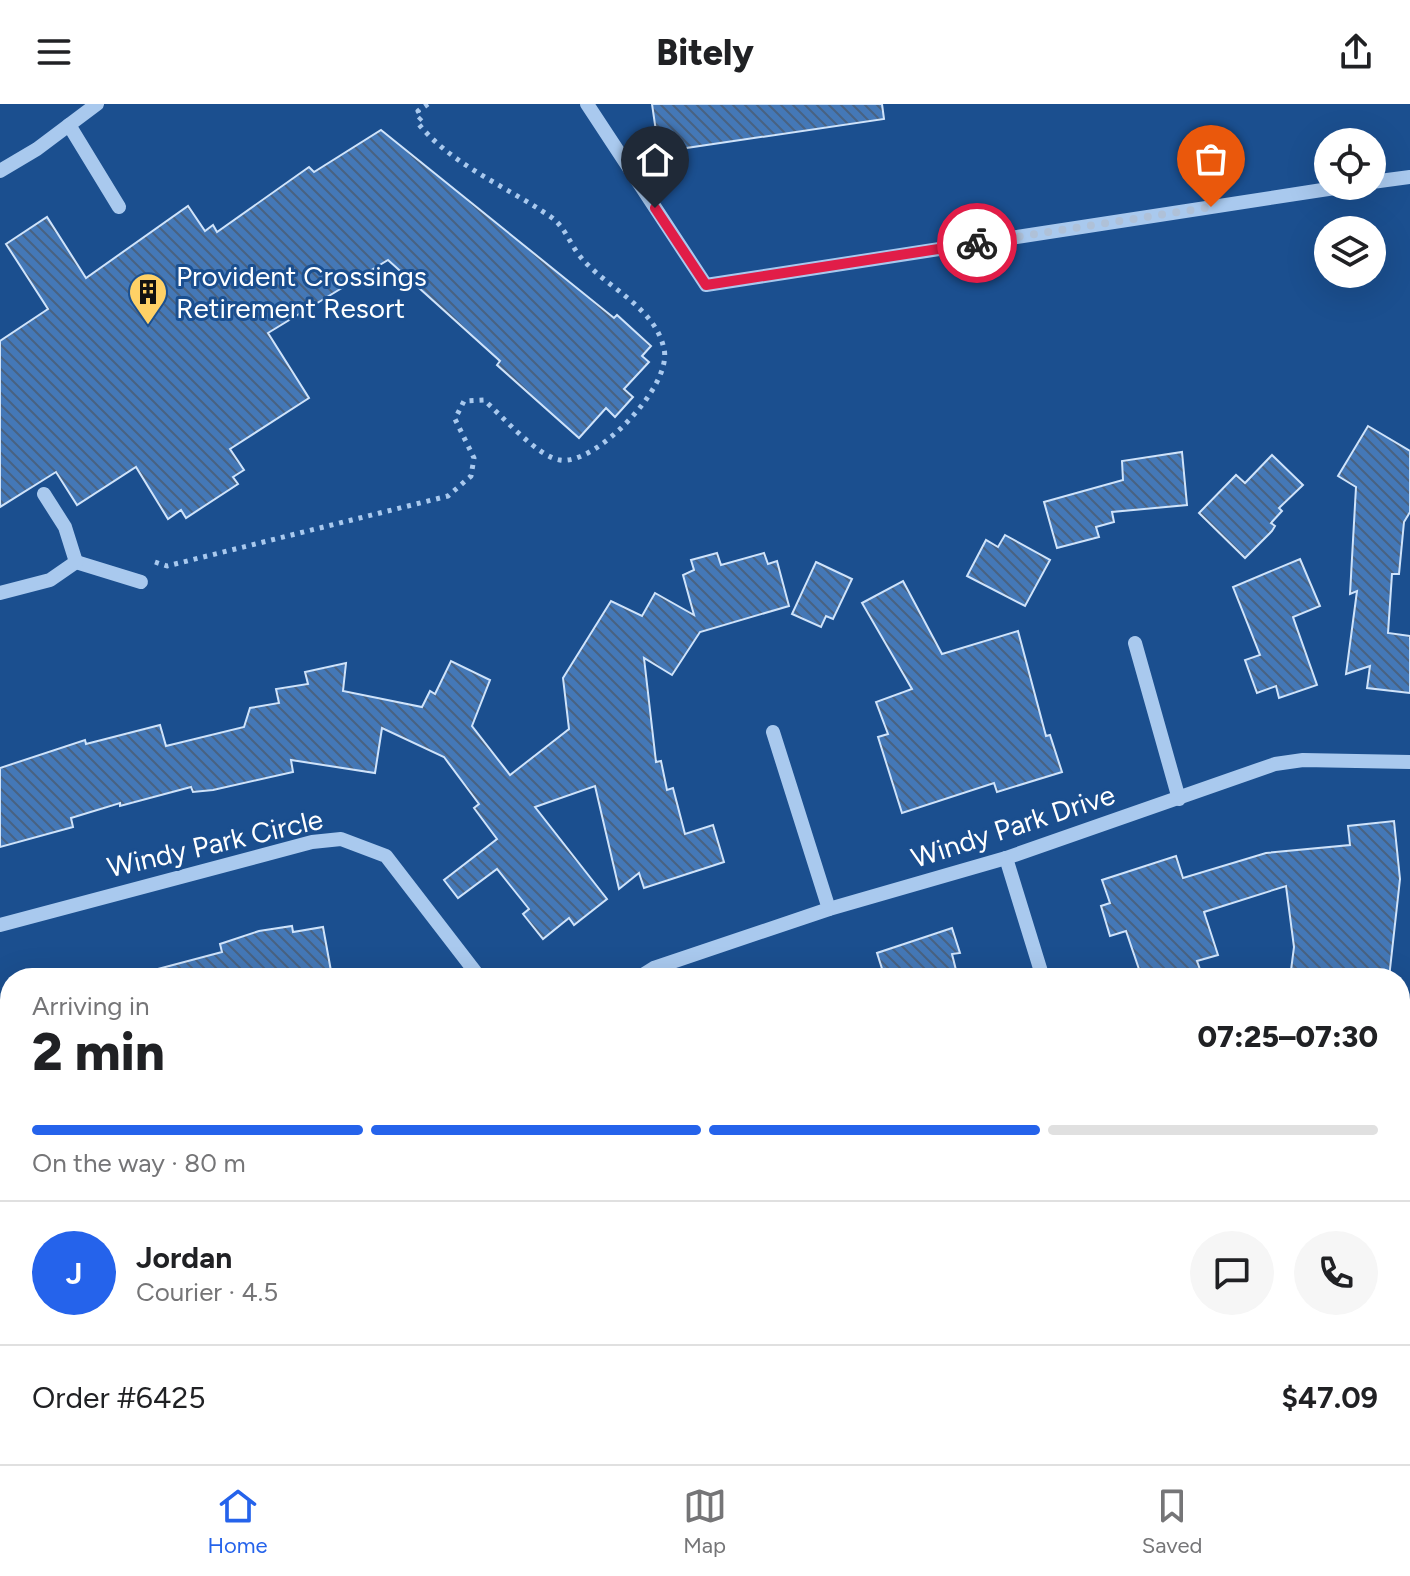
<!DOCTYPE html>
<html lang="en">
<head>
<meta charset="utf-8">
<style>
  :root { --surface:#fff; --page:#f6f6f6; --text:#202124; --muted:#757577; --line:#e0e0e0; --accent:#2563eb }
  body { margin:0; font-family:Figtree,sans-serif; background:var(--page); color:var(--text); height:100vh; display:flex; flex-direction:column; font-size:30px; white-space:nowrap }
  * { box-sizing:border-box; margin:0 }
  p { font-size:26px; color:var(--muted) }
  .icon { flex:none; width:44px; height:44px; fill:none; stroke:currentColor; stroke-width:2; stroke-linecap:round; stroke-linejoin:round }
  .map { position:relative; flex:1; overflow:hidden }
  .side { position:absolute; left:0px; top:864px; width:1410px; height:496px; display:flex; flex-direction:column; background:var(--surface); border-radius:32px 32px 0 0; box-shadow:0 8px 32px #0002 }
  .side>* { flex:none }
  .tools { position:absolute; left:1314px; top:24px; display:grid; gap:16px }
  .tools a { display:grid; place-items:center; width:72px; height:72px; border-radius:50%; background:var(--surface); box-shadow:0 8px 32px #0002; font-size:40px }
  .pin { position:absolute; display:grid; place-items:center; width:68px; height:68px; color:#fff; margin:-82px -34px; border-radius:50% 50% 50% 0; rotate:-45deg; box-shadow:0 0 8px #0007 }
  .pin .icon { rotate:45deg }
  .courier { position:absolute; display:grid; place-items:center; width:80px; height:80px; margin:-40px; border:6px solid #e11d48; border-radius:50%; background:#fff; color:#222; box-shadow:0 2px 10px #0007 }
  .summary em { font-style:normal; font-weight:800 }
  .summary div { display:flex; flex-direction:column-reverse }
  .summary { display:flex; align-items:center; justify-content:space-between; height:136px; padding:0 32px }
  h1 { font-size:52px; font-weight:800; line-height:60px }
  .bar { display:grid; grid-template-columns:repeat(4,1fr); gap:12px 8px; align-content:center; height:96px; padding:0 32px }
  .bar i { height:10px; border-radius:6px; background:var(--line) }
  .bar .on { background:var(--accent) }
  .bar p { grid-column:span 4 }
  .line { display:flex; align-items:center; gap:20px; padding:0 32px; border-top:2px solid var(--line) }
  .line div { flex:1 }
  .round { display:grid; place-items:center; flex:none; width:84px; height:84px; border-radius:42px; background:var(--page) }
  header { display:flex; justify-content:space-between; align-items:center; height:104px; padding:0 32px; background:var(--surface); font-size:36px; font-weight:800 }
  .tabs { display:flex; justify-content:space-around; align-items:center; height:112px; border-top:2px solid var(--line); background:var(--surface); font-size:22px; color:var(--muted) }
  .tabs a { display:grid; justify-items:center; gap:4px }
  .tabs .on { color:var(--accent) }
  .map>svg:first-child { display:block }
</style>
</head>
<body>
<header><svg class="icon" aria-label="menu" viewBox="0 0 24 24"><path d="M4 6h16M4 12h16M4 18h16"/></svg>Bitely<svg class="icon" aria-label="share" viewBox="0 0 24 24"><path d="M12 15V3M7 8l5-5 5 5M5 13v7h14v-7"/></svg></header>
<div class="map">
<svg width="1410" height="1360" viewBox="0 0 1410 1360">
  <defs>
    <pattern id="building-back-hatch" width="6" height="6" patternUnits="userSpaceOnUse" patternTransform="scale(2)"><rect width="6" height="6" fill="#4478b7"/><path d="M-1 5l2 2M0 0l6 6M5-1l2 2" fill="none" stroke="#486282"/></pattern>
  </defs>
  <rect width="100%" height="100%" fill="#1b4f8f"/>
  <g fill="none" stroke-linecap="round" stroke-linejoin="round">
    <!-- stream -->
    <path stroke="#9cc4f0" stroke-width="10" d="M 643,1360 L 653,1350"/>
  </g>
  <!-- building -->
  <g fill="url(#building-back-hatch)" stroke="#cfe3fa" stroke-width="2">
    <path d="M 652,0 L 882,0 L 884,15 L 659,48 Z"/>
    <path d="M 381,26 L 614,214 L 617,211 L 651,242 L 642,252 L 649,258 L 624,285 L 633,293 L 615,313 L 606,304 L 579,334 L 497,261 L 500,257 L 388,156 L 268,229 L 309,294 L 230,345 L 244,366 L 233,373 L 238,380 L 186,414 L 181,406 L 168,415 L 136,363 L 77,401 L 56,368 L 0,403 L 0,237 L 48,205 L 6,140 L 47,113 L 86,174 L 188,102 L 205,127 L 213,121 L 217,128 L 309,63 L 314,68 Z"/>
    <path d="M 1368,322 L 1410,347 L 1410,408 L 1404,418 L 1399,470 L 1392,470 L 1388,529 L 1410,532 L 1410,589 L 1367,584 L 1370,562 L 1346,570 L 1357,487 L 1350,490 L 1356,383 L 1338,372 Z"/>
    <path d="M 1182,348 L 1187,401 L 1112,408 L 1114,418 L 1096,423 L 1099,433 L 1057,444 L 1044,398 L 1123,376 L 1122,357 Z"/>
    <path d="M 1272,351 L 1303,381 L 1279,404 L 1282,407 L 1271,419 L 1275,422 L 1272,427 L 1245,454 L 1199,409 L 1236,371 L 1245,379 Z"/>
    <path d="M 1005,431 L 1050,456 L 1025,502 L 967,472 L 986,436 L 998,443 Z"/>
    <path d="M 717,449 L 721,461 L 764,449 L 768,460 L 777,457 L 789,502 L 700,528 L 672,571 L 644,554 L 656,658 L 661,657 L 667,686 L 673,684 L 685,730 L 713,721 L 724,758 L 644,784 L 639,769 L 619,785 L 595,682 L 535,703 L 607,795 L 574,821 L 569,814 L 543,835 L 523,810 L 529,805 L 497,765 L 458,794 L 444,776 L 497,735 L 474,704 L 479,700 L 444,653 L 382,624 L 375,669 L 291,656 L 293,668 L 213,686 L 193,688 L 191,683 L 120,702 L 120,699 L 71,714 L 73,723 L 0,743 L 0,664 L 85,636 L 86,640 L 160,621 L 166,642 L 244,623 L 250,604 L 279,599 L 276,585 L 308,580 L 305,568 L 346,559 L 343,587 L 422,603 L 430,587 L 435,590 L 451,557 L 490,576 L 472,622 L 510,671 L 569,625 L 563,574 L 611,497 L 642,512 L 655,489 L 694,511 L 683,471 L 694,466 L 691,456 Z"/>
    <path d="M 1300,455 L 1320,502 L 1293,513 L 1317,581 L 1279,594 L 1276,582 L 1257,589 L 1245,556 L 1260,551 L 1233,483 Z"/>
    <path d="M 816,458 L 852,475 L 833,515 L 826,512 L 821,523 L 792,510 Z"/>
    <path d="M 903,477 L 942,550 L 1018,527 L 1046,632 L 1050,631 L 1062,668 L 997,688 L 994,679 L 902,709 L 878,633 L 888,630 L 876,598 L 912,585 L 862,499 Z"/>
    <path d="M 1394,717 L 1400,775 L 1389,874 L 1290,874 L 1294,843 L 1286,782 L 1204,808 L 1218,851 L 1197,857 L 1203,874 L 1142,874 L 1126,827 L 1110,832 L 1101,802 L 1110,799 L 1102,776 L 1176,752 L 1183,774 L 1266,749 L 1350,741 L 1348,722 Z"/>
    <path d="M 292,822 L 293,828 L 323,823 L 331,867 L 301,871 L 301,874 L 155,874 L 154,866 L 222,848 L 220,840 L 259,827 Z"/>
    <path d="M 952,824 L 960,849 L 952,850 L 958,874 L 885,874 L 877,849 Z"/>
  </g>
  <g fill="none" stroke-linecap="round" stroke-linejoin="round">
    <!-- path -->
    <path stroke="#a9c9ee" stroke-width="5" stroke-dasharray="4 6" stroke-linecap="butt" d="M 155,458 L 167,462 L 448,392 L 471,372 L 474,354 L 455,315 L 464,297 L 484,296 C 502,312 538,353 560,356 C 595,362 673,282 664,245 C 655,202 604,183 579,151 C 569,138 565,123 551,113 C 506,82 451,61 417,18 L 422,13 L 418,7 L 428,0"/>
    <!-- minor -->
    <g stroke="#a9c9ee" stroke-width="14">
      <path d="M 587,0 L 706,181 L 1348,82"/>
      <path d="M 69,21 L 119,103"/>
      <path d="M 0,67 L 37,45 L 97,0"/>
      <path d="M 1372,78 L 1410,73"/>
      <path d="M 76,458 L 141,478"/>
      <path d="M 0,489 L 50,476 L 76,458 L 65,423 L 44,390"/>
      <path d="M 1135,539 L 1179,695"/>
      <path d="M 773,628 L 829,805"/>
      <path d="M 1006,754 L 1043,874"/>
      <path d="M 0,821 L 312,738 L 341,735 L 386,752 L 480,874"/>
      <path d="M 638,874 L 654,864 L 829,805 L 1006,754 L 1275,660 L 1303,656 L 1410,658"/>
      <path d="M 0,1265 L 10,1275"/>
      <path d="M 1400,1329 L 1410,1256"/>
      <path d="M 89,1350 L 99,1360"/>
      <path d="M 135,1360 L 145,1350"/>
      <path d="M 1396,1360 L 1397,1350"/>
    </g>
  </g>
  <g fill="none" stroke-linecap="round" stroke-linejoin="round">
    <!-- done -->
    <path stroke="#afc1d8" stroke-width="8" stroke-dasharray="0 14.4" d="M 977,139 L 1211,103"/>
    <!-- route -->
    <path stroke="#e11d48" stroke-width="10" d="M 655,104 L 706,181 L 977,139"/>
  </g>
  <!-- icons -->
  <defs>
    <symbol id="building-pin" viewBox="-11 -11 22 30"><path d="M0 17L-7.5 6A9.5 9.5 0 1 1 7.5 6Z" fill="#ffd166" stroke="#1b4f8f"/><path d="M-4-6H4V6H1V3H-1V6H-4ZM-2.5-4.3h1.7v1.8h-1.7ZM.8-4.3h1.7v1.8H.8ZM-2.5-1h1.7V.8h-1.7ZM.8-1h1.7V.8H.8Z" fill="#111"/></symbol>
  </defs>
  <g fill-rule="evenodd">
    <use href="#building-pin" x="126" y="166" width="44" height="60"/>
  </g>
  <g text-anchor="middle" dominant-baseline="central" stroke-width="6" stroke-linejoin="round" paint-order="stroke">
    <!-- poi labels -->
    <g font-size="28" fill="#fff" stroke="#1b4f8f" text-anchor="start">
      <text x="176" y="172">Provident Crossings<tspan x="176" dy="32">Retirement Resort</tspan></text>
    </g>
    <!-- street labels -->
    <g font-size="28" fill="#fff" stroke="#1b4f8f">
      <text transform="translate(1013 722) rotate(-18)">Windy Park Drive</text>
      <text transform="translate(215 739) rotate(-13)">Windy Park Circle</text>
    </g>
  </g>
</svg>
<div class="tools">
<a><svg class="icon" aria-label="locate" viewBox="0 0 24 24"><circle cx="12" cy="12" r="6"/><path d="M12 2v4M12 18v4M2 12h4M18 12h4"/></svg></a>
<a><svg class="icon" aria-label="layers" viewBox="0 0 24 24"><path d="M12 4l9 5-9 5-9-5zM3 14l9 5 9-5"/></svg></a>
</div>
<div class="pin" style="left:1211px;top:103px;background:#ea580c"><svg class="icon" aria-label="bag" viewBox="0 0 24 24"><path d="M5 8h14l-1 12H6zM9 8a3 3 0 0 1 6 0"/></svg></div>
<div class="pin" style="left:655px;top:104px;background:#1f2937"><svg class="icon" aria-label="home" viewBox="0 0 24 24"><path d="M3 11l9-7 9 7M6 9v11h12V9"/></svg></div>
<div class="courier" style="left:977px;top:139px"><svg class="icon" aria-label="bike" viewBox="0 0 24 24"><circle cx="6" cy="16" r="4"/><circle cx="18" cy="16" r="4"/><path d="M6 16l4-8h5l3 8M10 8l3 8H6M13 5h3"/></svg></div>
<section class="side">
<div class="summary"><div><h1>2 min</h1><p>Arriving in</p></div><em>07:25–07:30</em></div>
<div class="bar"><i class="on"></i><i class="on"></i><i class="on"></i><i></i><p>On the way · 80 m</p></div>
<div class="line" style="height:144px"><b class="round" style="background:var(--accent);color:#fff">J</b><div><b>Jordan</b><p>Courier · 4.5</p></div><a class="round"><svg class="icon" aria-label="chat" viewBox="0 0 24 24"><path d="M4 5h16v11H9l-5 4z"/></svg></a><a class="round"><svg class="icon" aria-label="phone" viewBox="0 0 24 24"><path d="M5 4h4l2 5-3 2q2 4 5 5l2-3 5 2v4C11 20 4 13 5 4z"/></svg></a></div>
<div class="line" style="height:104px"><div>Order #6425</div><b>$47.09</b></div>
</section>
</div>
<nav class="tabs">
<a class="on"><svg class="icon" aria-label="home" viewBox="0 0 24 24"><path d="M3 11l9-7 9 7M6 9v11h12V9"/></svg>Home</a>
<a><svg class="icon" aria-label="map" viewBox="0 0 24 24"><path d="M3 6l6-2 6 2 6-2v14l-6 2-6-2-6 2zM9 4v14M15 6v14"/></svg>Map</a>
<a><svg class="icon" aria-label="saved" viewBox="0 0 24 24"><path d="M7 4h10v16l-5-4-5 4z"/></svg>Saved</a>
</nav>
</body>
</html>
